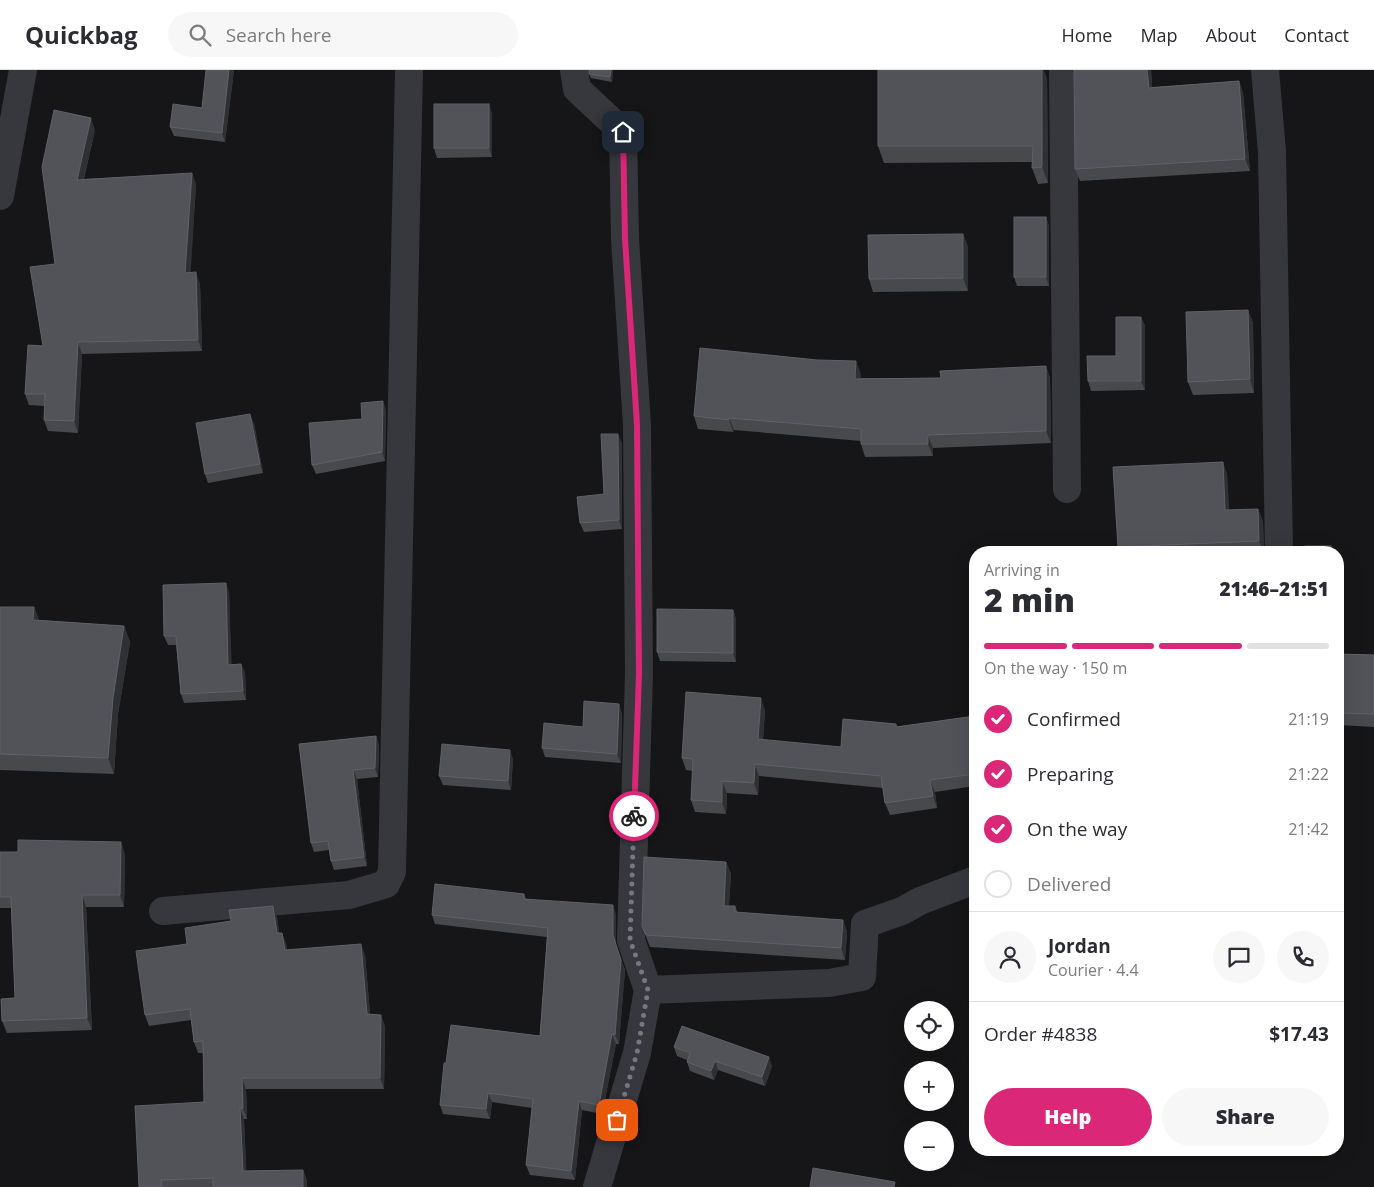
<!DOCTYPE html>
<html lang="en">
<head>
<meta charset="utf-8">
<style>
  :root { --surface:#fff; --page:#f7f7f7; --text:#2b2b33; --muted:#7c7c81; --line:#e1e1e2; --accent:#db2777 }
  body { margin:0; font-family:"Open Sans",sans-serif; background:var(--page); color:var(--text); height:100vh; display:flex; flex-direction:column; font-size:19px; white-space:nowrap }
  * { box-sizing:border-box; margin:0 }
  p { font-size:16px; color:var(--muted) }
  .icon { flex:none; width:28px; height:28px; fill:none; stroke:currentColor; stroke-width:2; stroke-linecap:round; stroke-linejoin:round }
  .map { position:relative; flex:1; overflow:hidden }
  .side { position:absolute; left:969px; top:476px; width:375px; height:610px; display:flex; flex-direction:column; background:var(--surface); border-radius:20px; box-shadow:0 5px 20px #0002 }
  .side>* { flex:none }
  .buttons { position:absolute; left:904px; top:931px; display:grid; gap:10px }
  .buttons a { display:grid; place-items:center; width:50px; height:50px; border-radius:50%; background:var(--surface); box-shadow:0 5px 20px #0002; font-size:25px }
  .pin { position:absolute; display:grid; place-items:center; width:42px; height:42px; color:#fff; margin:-21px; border-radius:10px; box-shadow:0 2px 8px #0006 }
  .courier { position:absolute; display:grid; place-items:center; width:50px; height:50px; margin:-25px; border:4px solid #db2777; border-radius:50%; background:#fff; color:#222; box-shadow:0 1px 6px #0007 }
  .summary em { font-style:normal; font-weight:800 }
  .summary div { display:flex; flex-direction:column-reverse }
  .summary { display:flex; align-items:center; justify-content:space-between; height:85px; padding:0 15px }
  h1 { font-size:32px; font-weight:800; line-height:38px }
  .bar { display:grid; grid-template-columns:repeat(4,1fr); gap:8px 5px; align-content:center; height:60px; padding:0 15px }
  .bar i { height:6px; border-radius:4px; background:var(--line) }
  .bar .active { background:var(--accent) }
  .bar p { grid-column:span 4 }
  .line { display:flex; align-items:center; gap:12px; padding:0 15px; border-top:1px solid var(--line) }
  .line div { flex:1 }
  .round { display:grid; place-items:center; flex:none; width:52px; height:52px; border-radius:26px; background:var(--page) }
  ol { padding:0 15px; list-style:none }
  li { display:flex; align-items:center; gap:15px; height:55px }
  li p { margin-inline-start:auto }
  li .icon { padding:5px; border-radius:50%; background:var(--accent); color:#fff; stroke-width:4 }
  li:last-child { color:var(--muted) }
  li i { width:28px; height:28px; border:2px solid var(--line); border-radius:50% }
  .cta { display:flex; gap:10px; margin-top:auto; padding:10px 15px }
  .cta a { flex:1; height:58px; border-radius:30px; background:var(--accent); color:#fff; font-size:20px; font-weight:800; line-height:58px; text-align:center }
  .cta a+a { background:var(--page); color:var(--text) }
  header { display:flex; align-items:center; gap:30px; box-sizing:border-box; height:70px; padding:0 25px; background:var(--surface); border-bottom:1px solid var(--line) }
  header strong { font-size:24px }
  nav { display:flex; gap:28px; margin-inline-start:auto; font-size:18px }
  .search { width:350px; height:45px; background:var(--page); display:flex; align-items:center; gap:12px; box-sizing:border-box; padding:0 18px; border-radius:28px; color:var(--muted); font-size:19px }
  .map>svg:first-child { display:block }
</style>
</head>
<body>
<header>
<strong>Quickbag</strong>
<div class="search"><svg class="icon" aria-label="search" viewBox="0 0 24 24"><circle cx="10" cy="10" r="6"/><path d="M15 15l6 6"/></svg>Search here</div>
<nav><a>Home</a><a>Map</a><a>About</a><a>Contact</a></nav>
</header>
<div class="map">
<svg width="1374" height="1117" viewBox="0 0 1374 1117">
  <rect width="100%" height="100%" fill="#161618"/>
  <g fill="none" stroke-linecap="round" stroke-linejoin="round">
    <!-- minor -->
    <g stroke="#37383d" stroke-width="28">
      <path d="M 574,0 L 577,19 L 623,62 L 625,169 L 637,355 L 639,604 L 631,870 L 648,920 L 637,983 L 597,1117"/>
      <path d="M 1063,0 L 1067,419"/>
      <path d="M 1265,0 L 1272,82 L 1279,482"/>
      <path d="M 0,126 L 23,0"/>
      <path d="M 163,841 L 349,825 L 386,814 L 392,802 L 409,0"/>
      <path d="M 648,920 L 829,913 L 862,907 L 865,854 L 902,841 L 920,831 L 975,810"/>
    </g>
  </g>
  <!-- wall -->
  <g fill="#47494d">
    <path d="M 206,0 L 234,0 L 225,72 L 174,66 L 170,57 L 202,38 Z"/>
    <path d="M 613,0 L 612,12 L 591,8 L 589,4 Z"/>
    <path d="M 1074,0 L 1151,0 L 1152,17 L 1239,11 L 1243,23 L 1250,101 L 1080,111 L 1075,99 Z"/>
    <path d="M 1047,9 L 1048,113 L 1038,114 L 1032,98 L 1033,92 L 884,93 L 878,76 Z"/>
    <path d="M 492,43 L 492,87 L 437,88 L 434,78 Z"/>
    <path d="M 95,60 L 84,109 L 192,103 L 196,115 L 190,203 L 200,214 L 202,281 L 82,284 L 78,363 L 48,361 L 44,350 L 44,336 L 29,335 L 25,324 L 43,276 L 55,194 Z"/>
    <path d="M 1046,147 L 1049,156 L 1049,216 L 1017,216 L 1014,207 Z"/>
    <path d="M 963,164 L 968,177 L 968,221 L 873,222 L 869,209 Z"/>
    <path d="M 1248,240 L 1253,253 L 1254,323 L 1193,325 L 1188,312 Z"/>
    <path d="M 1141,247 L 1145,256 L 1145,320 L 1091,321 L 1088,311 L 1116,286 Z"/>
    <path d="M 1046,296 L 1050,308 L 1051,373 L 933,378 L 933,386 L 865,387 L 861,374 L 861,371 L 734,360 L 733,362 L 698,359 L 694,346 L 861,304 L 860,308 L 941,308 Z"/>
    <path d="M 386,340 L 385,391 L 316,404 L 312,395 L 362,349 Z"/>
    <path d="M 254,353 L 263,403 L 208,413 L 205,404 Z"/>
    <path d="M 622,373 L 622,459 L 584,462 L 580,453 L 604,424 Z"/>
    <path d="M 1223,392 L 1227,405 L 1229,440 L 1258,439 L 1263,452 L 1264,482 L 1120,482 L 1118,477 Z"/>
    <path d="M 229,522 L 231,594 L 241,594 L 245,603 L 246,630 L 184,633 L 181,624 L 176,575 L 168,575 L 164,566 Z"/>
    <path d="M 0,537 L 34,537 L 39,550 L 124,556 L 130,572 L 118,644 L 114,704 L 0,700 Z"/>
    <path d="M 733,540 L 736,549 L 736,592 L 660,591 L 657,582 Z"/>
    <path d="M 1338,584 L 1374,585 L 1374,657 L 1338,655 Z"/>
    <path d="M 765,640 L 763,670 L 841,677 L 896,654 L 897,657 L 975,646 L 975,716 L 935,722 L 937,738 L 890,745 L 885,733 L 883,718 L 759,706 L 758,725 L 727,723 L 726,744 L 695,742 L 691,730 L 693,701 L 686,700 L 682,688 Z"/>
    <path d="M 622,643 L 621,693 L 545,687 L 542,678 L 583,657 Z"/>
    <path d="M 376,666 L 379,675 L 378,707 L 357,709 L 367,796 L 334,800 L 331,791 L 329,780 L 314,782 L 311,773 L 299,674 Z"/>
    <path d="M 513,689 L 511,720 L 443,715 L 439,706 Z"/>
    <path d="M 0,782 L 125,784 L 124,837 L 86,837 L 92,960 L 7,963 L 2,951 L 15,928 L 11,838 L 0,838 Z"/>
    <path d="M 726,792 L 731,804 L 729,836 L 735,836 L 738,843 L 843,850 L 847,862 L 845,890 L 650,877 L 642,856 Z"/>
    <path d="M 524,824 L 526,829 L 616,844 L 616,875 L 625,900 L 619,974 L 616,974 L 602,1044 L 582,1040 L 575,1110 L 530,1105 L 526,1095 L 532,1038 L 492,1032 L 490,1049 L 443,1044 L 440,1035 L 446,993 L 540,966 L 547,867 L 435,854 L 432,845 Z"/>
    <path d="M 277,847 L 279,863 L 282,863 L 286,874 L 287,880 L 365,885 L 370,944 L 385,956 L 384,1019 L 246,1019 L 247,1049 L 244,1049 L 246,1101 L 303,1100 L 307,1111 L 307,1117 L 139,1117 L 204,1032 L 203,983 L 198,983 L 194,972 L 191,950 L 149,956 L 145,945 L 187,874 Z"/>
    <path d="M 674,977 L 772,996 L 765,1016 L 718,1000 L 714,1010 L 690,1001 L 687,992 L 687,990 L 677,986 Z"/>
  </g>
  <!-- shaded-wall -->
  <g fill="#2f3033">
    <path d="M 229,0 L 234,0 L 225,72 L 222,63 Z"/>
    <path d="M 611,0 L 613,0 L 612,12 L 610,7 Z"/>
    <path d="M 1042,0 L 1044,0 L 1047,9 L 1048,113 L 1042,97 Z"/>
    <path d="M 1147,0 L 1151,0 L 1153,30 L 1149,18 Z"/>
    <path d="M 1239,11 L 1243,23 L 1250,101 L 1245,89 Z"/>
    <path d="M 489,34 L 492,43 L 492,87 L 489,78 Z"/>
    <path d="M 91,48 L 95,60 L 81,121 L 77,110 Z"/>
    <path d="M 192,103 L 196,115 L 190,215 L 185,203 Z"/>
    <path d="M 1046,147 L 1049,156 L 1049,216 L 1046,207 Z"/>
    <path d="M 963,164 L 968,177 L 968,221 L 963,208 Z"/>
    <path d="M 196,202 L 200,214 L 202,281 L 198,270 Z"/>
    <path d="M 1248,240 L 1253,253 L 1254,323 L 1250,309 Z"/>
    <path d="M 1141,247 L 1145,256 L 1145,320 L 1141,311 Z"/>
    <path d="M 78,272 L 82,284 L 78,363 L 74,351 Z"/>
    <path d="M 856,291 L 861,304 L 860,321 L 855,309 Z"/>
    <path d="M 1046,296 L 1050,308 L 1051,373 L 1046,361 Z"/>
    <path d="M 383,331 L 386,340 L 385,391 L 382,382 Z"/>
    <path d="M 250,344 L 254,353 L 263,403 L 260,394 Z"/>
    <path d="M 729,348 L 734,360 L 733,362 L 729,350 Z"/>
    <path d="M 618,364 L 622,373 L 622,459 L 619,450 Z"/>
    <path d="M 928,365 L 933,378 L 933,386 L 928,374 Z"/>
    <path d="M 1223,392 L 1227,405 L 1230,454 L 1225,440 Z"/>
    <path d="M 1258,439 L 1263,452 L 1264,482 L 1259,471 Z"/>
    <path d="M 226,513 L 229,522 L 232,604 L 228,595 Z"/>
    <path d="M 34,537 L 40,553 L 33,550 Z"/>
    <path d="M 733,540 L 736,549 L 736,592 L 733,583 Z"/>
    <path d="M 124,556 L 130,572 L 118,644 L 114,704 L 108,688 L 113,628 Z"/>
    <path d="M 241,594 L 245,603 L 246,630 L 243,621 Z"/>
    <path d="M 761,628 L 765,640 L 762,681 L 758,669 Z"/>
    <path d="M 619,634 L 622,643 L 621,693 L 617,684 Z"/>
    <path d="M 376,666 L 379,675 L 378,707 L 375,698 Z"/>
    <path d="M 510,680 L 513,689 L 511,720 L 508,711 Z"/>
    <path d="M 755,694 L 759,706 L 758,725 L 754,713 Z"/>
    <path d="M 353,700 L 357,709 L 367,796 L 364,787 Z"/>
    <path d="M 930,710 L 935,722 L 937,738 L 933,726 Z"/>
    <path d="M 722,711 L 727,723 L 726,744 L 722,732 Z"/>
    <path d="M 121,772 L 125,784 L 124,837 L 120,825 Z"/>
    <path d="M 726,792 L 731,804 L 728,848 L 724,836 Z"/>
    <path d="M 82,825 L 86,837 L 92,960 L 87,948 Z"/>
    <path d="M 613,835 L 616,844 L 616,875 L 625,900 L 619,974 L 615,965 L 613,865 Z"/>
    <path d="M 273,836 L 277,847 L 281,874 L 277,863 Z"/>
    <path d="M 843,850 L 847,862 L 845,890 L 841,878 Z"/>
    <path d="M 282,863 L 286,874 L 289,891 L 285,880 Z"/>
    <path d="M 361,874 L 365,885 L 371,955 L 367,944 Z"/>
    <path d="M 381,945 L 385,956 L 384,1019 L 380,1008 Z"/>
    <path d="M 612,964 L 616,974 L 602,1044 L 599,1035 Z"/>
    <path d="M 769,987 L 772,996 L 765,1016 L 762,1007 Z"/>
    <path d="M 715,991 L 718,1000 L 714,1010 L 711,1001 Z"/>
    <path d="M 242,1008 L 246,1019 L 247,1049 L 243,1038 Z"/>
    <path d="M 488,1023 L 492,1032 L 490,1049 L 486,1039 Z"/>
    <path d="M 579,1031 L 582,1040 L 575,1110 L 571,1101 Z"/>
    <path d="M 240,1038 L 244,1049 L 247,1112 L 243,1101 Z"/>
    <path d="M 303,1100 L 307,1111 L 307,1117 L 303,1117 Z"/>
  </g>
  <!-- building -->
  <g fill="#525359" stroke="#5f6168">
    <path d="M 206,0 L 229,0 L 222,63 L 170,57 L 173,34 L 202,38 Z"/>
    <path d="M 589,0 L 611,0 L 610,7 L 589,4 Z"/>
    <path d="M 878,0 L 1042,0 L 1042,97 L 1032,98 L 1033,76 L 878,76 Z"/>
    <path d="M 1074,0 L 1147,0 L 1149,18 L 1239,11 L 1245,89 L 1075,99 Z"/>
    <rect x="434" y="34" width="55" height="44"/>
    <path d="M 54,40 L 91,48 L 77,110 L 192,103 L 185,203 L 196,202 L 198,270 L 78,272 L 74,351 L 44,350 L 45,324 L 25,324 L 28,275 L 43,276 L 30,197 L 55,194 L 42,97 Z"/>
    <rect x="1014" y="147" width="32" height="60"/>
    <path d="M 963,164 L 963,208 L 869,209 L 868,165 Z"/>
    <path d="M 1248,240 L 1250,309 L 1188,312 L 1186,242 Z"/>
    <path d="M 1116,247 L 1141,247 L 1141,311 L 1088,311 L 1087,286 L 1116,286 Z"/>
    <path d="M 700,278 L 817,290 L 856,291 L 855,309 L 941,308 L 940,301 L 1046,296 L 1046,361 L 928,365 L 928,374 L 861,374 L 861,359 L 729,348 L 729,350 L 694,346 Z"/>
    <path d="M 383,331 L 382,382 L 312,395 L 309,353 L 362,349 L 361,333 Z"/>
    <path d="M 250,344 L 260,394 L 205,404 L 196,353 Z"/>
    <path d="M 601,364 L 618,364 L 619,450 L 580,453 L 577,427 L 604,424 Z"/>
    <path d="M 1223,392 L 1225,440 L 1258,439 L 1259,471 L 1118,477 L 1113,397 Z"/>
    <rect x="1305" y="476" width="26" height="6"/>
    <path d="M 1080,481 L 1080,482 L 1066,482 Z"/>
    <path d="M 226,513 L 228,595 L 241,594 L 243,621 L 181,624 L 176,566 L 164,566 L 163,515 Z"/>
    <path d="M 0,537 L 34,537 L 33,550 L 124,556 L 113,628 L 108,688 L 0,684 Z"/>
    <path d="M 657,539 L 733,540 L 733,583 L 657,582 Z"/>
    <path d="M 1338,584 L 1374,585 L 1374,644 L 1338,643 Z"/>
    <path d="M 686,622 L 761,628 L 758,669 L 841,677 L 843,649 L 896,654 L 896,657 L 975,646 L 975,704 L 930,710 L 933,726 L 885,733 L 881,706 L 755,694 L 754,713 L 722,711 L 722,732 L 691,730 L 693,689 L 682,688 Z"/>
    <path d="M 584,631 L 619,634 L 617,684 L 542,678 L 544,653 L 583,657 Z"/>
    <path d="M 376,666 L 375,698 L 353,700 L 364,787 L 331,791 L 328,771 L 311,773 L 299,674 Z"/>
    <path d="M 442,674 L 510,680 L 508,711 L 439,706 Z"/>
    <path d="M 18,770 L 121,772 L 120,825 L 82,825 L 87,948 L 2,951 L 1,929 L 15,928 L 11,827 L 0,827 L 0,782 L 18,782 Z"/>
    <path d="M 644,787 L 726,792 L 724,836 L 735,836 L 735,842 L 843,850 L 841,878 L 646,865 L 642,856 Z"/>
    <path d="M 435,814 L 524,824 L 524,829 L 613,835 L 613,865 L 621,890 L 615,965 L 612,964 L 599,1035 L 579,1031 L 571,1101 L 526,1095 L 533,1029 L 488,1023 L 486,1039 L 440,1035 L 444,993 L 446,993 L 451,955 L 540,966 L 548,858 L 432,845 Z"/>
    <path d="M 273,836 L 277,863 L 282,863 L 285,880 L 361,874 L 367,944 L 381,945 L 380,1008 L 242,1008 L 243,1038 L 240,1038 L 243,1101 L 303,1100 L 303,1117 L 213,1117 L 213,1108 L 161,1110 L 162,1117 L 139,1117 L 135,1036 L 204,1032 L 203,971 L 194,972 L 190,939 L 145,945 L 136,881 L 187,874 L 185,858 L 231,851 L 229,840 Z"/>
    <path d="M 682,956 L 769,987 L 762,1007 L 715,991 L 711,1001 L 687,992 L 690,983 L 674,977 Z"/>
    <path d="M 813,1098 L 895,1112 L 894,1117 L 810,1117 Z"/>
  </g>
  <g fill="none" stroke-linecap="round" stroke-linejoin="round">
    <!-- done -->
    <path stroke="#757880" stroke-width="5" stroke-dasharray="0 9" d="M 617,1050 L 637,983 L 648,920 L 630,870 L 634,746"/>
    <!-- route -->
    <path stroke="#db2777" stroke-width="6" d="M 623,62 L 625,169 L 637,355 L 639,604 L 634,746"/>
  </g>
</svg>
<div class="buttons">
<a><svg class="icon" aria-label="locate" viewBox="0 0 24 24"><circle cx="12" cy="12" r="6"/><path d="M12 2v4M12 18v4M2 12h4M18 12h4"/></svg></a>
<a>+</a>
<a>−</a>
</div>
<div class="pin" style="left:617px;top:1050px;background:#ea580c"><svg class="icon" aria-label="bag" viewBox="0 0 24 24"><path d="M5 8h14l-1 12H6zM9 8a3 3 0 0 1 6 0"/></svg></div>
<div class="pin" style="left:623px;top:62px;background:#1f2937"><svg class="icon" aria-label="home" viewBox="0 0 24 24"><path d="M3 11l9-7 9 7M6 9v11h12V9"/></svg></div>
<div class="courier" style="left:634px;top:746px"><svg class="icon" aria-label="bike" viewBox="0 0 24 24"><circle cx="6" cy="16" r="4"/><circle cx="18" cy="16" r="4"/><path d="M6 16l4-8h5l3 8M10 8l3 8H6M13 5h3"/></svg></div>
<section class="side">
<div class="summary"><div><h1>2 min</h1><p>Arriving in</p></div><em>21:46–21:51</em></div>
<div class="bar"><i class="active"></i><i class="active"></i><i class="active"></i><i></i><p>On the way · 150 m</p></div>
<ol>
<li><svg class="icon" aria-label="check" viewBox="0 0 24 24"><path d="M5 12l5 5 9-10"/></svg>Confirmed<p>21:19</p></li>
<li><svg class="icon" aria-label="check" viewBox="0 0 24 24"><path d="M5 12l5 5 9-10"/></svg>Preparing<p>21:22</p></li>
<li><svg class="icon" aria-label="check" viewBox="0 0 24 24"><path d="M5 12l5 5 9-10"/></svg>On the way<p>21:42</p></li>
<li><i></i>Delivered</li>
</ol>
<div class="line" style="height:90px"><a class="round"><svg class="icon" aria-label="person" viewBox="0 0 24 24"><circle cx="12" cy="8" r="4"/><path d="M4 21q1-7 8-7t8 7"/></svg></a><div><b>Jordan</b><p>Courier · 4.4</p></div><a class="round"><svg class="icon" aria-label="chat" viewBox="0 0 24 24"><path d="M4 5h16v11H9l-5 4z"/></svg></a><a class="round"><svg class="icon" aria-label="phone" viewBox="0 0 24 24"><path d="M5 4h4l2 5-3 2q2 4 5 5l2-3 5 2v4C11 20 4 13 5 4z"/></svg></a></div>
<div class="line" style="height:65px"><div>Order #4838</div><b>$17.43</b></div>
<div class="cta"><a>Help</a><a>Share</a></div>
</section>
</div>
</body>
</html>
